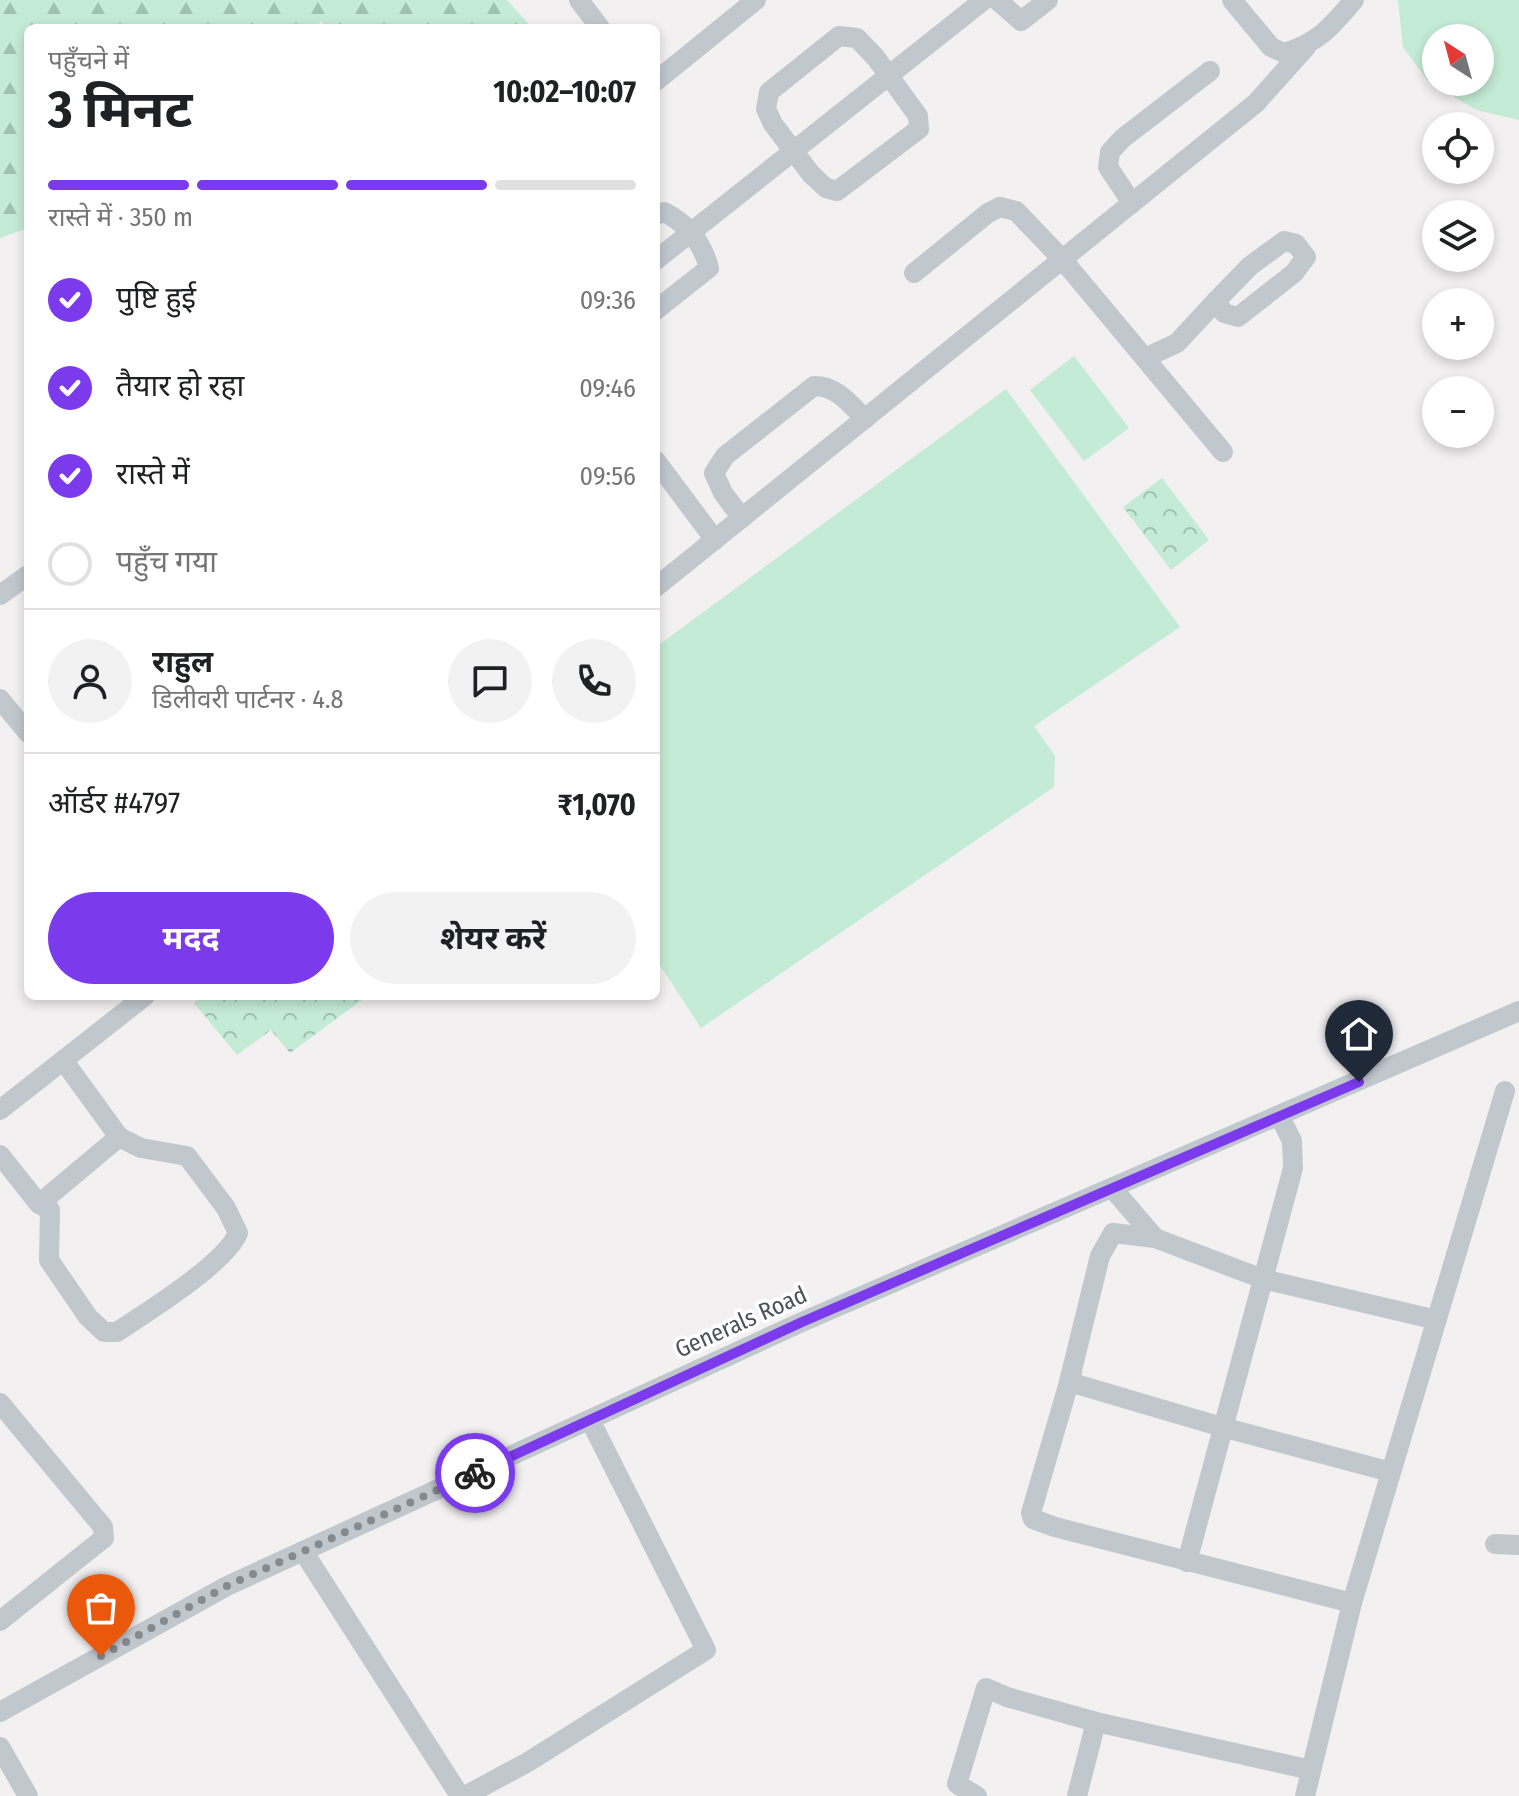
<!DOCTYPE html>
<html lang="hi">
<head>
<meta charset="utf-8">
<style>
  :root { --surface:#fff; --page:#f2f2f2; --text:#202124; --muted:#757577; --line:#e0e0e0; --accent:#7c3aed }
  body { margin:0; font-family:"Fira Sans Condensed","Noto Sans Devanagari",sans-serif; background:var(--page); color:var(--text); height:100vh; display:flex; flex-direction:column; font-size:30px; white-space:nowrap }
  * { box-sizing:border-box; margin:0 }
  p { font-size:26px; color:var(--muted) }
  .icon { flex:none; width:44px; height:44px; fill:none; stroke:currentColor; stroke-width:2; stroke-linecap:round; stroke-linejoin:round }
  .map { position:relative; flex:1; overflow:hidden }
  .side { position:absolute; left:24px; top:24px; width:636px; height:976px; display:flex; flex-direction:column; background:var(--surface); border-radius:12px; box-shadow:0 4px 12px #0003 }
  .side>* { flex:none }
  .needle { width:52px; rotate:324deg }
  .tools { position:absolute; left:1422px; top:24px; display:grid; gap:16px }
  .tools a { display:grid; place-items:center; width:72px; height:72px; border-radius:50%; background:var(--surface); box-shadow:0 4px 12px #0003; font-size:40px }
  .pin { position:absolute; display:grid; place-items:center; width:68px; height:68px; color:#fff; margin:-82px -34px; border-radius:50% 50% 50% 0; rotate:-45deg; box-shadow:0 0 8px #0007 }
  .pin .icon { rotate:45deg }
  .courier { position:absolute; display:grid; place-items:center; width:80px; height:80px; margin:-40px; border:6px solid #7c3aed; border-radius:50%; background:#fff; color:#222; box-shadow:0 2px 10px #0007 }
  .head em { font-style:normal; font-weight:700 }
  .head div { display:flex; flex-direction:column-reverse }
  .head { display:flex; align-items:center; justify-content:space-between; height:136px; padding:0 24px }
  h1 { font-size:52px; font-weight:700; line-height:60px }
  .bar { display:grid; grid-template-columns:repeat(4,1fr); gap:12px 8px; align-content:center; height:96px; padding:0 24px }
  .bar i { height:10px; border-radius:6px; background:var(--line) }
  .bar .active { background:var(--accent) }
  .bar p { grid-column:span 4 }
  .line { display:flex; align-items:center; gap:20px; padding:0 24px; border-top:2px solid var(--line) }
  .line div { flex:1 }
  .round { display:grid; place-items:center; flex:none; width:84px; height:84px; border-radius:42px; background:var(--page) }
  ol { padding:0 24px; list-style:none }
  li { display:flex; align-items:center; gap:24px; height:88px }
  li p { margin-inline-start:auto }
  li .icon { padding:8px; border-radius:50%; background:var(--accent); color:#fff; stroke-width:4 }
  li:last-child { color:var(--muted) }
  li i { width:44px; height:44px; border:4px solid var(--line); border-radius:50% }
  .action { display:flex; gap:16px; margin-top:auto; padding:16px 24px }
  .action a { flex:1; height:92px; border-radius:48px; background:var(--accent); color:#fff; font-size:32px; font-weight:700; line-height:92px; text-align:center }
  .action a+a { background:var(--page); color:var(--text) }
  .map>svg:first-child { display:block }
</style>
</head>
<body>
<div class="map">
<svg width="1519" height="1796" viewBox="0 0 1519 1796">
  <defs>
    <pattern id="forest-firs" width="22" height="20" patternUnits="userSpaceOnUse" patternTransform="scale(2)"><rect width="22" height="20" fill="#c4ebd5"/><path d="M5 1l3.5 6h-7zM16 11l3.5 6h-7z" fill="#a1c1b0"/></pattern>
    <pattern id="park-crowns" width="20" height="18" patternUnits="userSpaceOnUse" patternTransform="scale(2)"><rect width="20" height="18" fill="#c4ebd5"/><path d="M2 6a3 3 0 1 1 6 0M12 15a3 3 0 1 1 6 0" fill="none" stroke="#a1c1b0"/></pattern>
  </defs>
  <rect width="100%" height="100%" fill="#f2f0f0"/>
  <!-- grass -->
  <g fill="#c4ebd5" fill-rule="evenodd">
    <path d="M 1398,0 L 1519,0 L 1519,120 L 1476,110 L 1427,80 L 1403,47 ZM 1436,38 L 1480,38 L 1480,82 L 1436,82 Z"/>
    <path d="M 1074,356 L 1129,428 L 1084,461 L 1030,390 Z"/>
    <path d="M 1006,389 L 1180,627 L 1034,726 L 1055,756 L 1054,787 L 701,1028 L 656,959 L 656,647 Z"/>
  </g>
  <!-- forest -->
  <path fill="url(#forest-firs)" d="M 0,0 L 507,0 L 532,28 L 327,28 L 321,21 L 315,28 L 28,28 L 28,228 L 0,238 Z"/>
  <!-- park -->
  <g fill="url(#park-crowns)">
    <path d="M 1162,478 L 1209,540 L 1171,570 L 1123,507 Z"/>
    <path d="M 204,996 L 367,996 L 290,1053 L 271,1030 L 237,1055 L 194,1003 Z"/>
  </g>
  <g fill="none" stroke-linecap="round" stroke-linejoin="round">
    <!-- minor -->
    <g stroke="#c0c7cd" stroke-width="20">
      <path d="M 579,0 L 600,28"/>
      <path d="M 997,0 L 1021,21 L 1048,0"/>
      <path d="M 1232,0 L 1271,47 L 1284,53 C 1318,43 1331,27 1354,0"/>
      <path d="M 839,36 L 857,38 L 876,58 L 918,116 L 919,129 L 837,191 L 826,188 L 811,174 L 773,124 L 766,109 L 769,92 Z"/>
      <path d="M 656,81 L 756,0"/>
      <path d="M 1132,203 L 1108,167 L 1110,152 L 1123,138 L 1210,71"/>
      <path d="M 656,215 L 664,212 C 688,224 702,242 709,268 L 656,310"/>
      <path d="M 1284,241 L 1296,244 L 1306,257 L 1294,273 L 1238,317 L 1224,313 L 1216,301 L 1250,266 Z"/>
      <path d="M 656,260 L 984,0"/>
      <path d="M 914,273 L 988,213 L 1000,207 L 1016,211 L 1062,259 L 1223,452"/>
      <path d="M 1145,358 L 1177,343 L 1216,301"/>
      <path d="M 656,461 L 715,540"/>
      <path d="M 742,518 L 723,493 L 714,473 L 725,456 L 814,386 C 837,386 849,403 865,419"/>
      <path d="M 656,587 L 1256,103 L 1306,47"/>
      <path d="M 0,595 L 28,575"/>
      <path d="M 0,699 L 28,733"/>
      <path d="M 63,1060 L 119,1137"/>
      <path d="M 0,1110 L 145,996"/>
      <path d="M 0,1155 L 39,1204 L 50,1210 L 49,1260 L 88,1317 L 104,1332 L 117,1332 C 147,1312 225,1264 238,1233 L 226,1208 L 187,1156 L 141,1148 L 119,1137 L 39,1204"/>
      <path d="M 1113,1189 L 1155,1238 L 1263,1279 L 1437,1320"/>
      <path d="M 1155,1238 L 1113,1233 L 1100,1256 L 1069,1382 L 1222,1427 L 1391,1472"/>
      <path d="M 1072,1372 L 1031,1513 L 1033,1519 L 1055,1527 L 1352,1603"/>
      <path d="M 0,1403 L 103,1527 L 104,1538 L 0,1621"/>
      <path d="M 1495,1544 L 1519,1545"/>
      <path d="M 303,1551 L 460,1796"/>
      <path d="M 1187,1562 L 1293,1168 L 1292,1141 L 1280,1117"/>
      <path d="M 0,1712 L 227,1586 L 802,1322 L 1519,1011"/>
      <path d="M 0,1747 L 28,1796"/>
      <path d="M 465,1796 L 528,1762 L 706,1650 L 590,1420"/>
      <path d="M 977,1796 L 957,1784 L 986,1688 L 1007,1697 L 1096,1722 L 1311,1770"/>
      <path d="M 1077,1796 L 1096,1722"/>
      <path d="M 1305,1796 L 1352,1603 L 1505,1091"/>
    </g>
  </g>
  <g fill="none" stroke-linecap="round" stroke-linejoin="round">
    <!-- done -->
    <path stroke="#858990" stroke-width="8" stroke-dasharray="0 14.4" d="M 101,1656 L 227,1586 L 475,1473"/>
    <!-- route -->
    <path stroke="#7c3aed" stroke-width="10" d="M 475,1473 L 802,1322 L 1359,1082"/>
  </g>
  <g text-anchor="middle" dominant-baseline="central" stroke-width="7" stroke-linejoin="round" paint-order="stroke">
    <!-- street labels -->
    <g font-size="24" fill="#4a525c" stroke="#fff">
      <text transform="translate(741 1322) rotate(-24)">Generals Road</text>
    </g>
  </g>
</svg>
<div class="tools">
<a><svg class="needle" viewBox="-14 -14 28 28"><path d="M0-13l5 13h-10z" fill="#e53935"/><path d="M0 13l5-13h-10z" fill="#757577"/></svg></a>
<a><svg class="icon" aria-label="locate" viewBox="0 0 24 24"><circle cx="12" cy="12" r="6"/><path d="M12 2v4M12 18v4M2 12h4M18 12h4"/></svg></a>
<a><svg class="icon" aria-label="layers" viewBox="0 0 24 24"><path d="M12 4l9 5-9 5-9-5zM3 14l9 5 9-5"/></svg></a>
<a>+</a>
<a>−</a>
</div>
<div class="pin" style="left:101px;top:1656px;background:#ea580c"><svg class="icon" aria-label="bag" viewBox="0 0 24 24"><path d="M5 8h14l-1 12H6zM9 8a3 3 0 0 1 6 0"/></svg></div>
<div class="pin" style="left:1359px;top:1082px;background:#1f2937"><svg class="icon" aria-label="home" viewBox="0 0 24 24"><path d="M3 11l9-7 9 7M6 9v11h12V9"/></svg></div>
<div class="courier" style="left:475px;top:1473px"><svg class="icon" aria-label="bike" viewBox="0 0 24 24"><circle cx="6" cy="16" r="4"/><circle cx="18" cy="16" r="4"/><path d="M6 16l4-8h5l3 8M10 8l3 8H6M13 5h3"/></svg></div>
<section class="side">
<div class="head"><div><h1>3 मिनट</h1><p>पहुँचने में</p></div><em>10:02–10:07</em></div>
<div class="bar"><i class="active"></i><i class="active"></i><i class="active"></i><i></i><p>रास्ते में · 350 m</p></div>
<ol>
<li><svg class="icon" aria-label="check" viewBox="0 0 24 24"><path d="M5 12l5 5 9-10"/></svg>पुष्टि हुई<p>09:36</p></li>
<li><svg class="icon" aria-label="check" viewBox="0 0 24 24"><path d="M5 12l5 5 9-10"/></svg>तैयार हो रहा<p>09:46</p></li>
<li><svg class="icon" aria-label="check" viewBox="0 0 24 24"><path d="M5 12l5 5 9-10"/></svg>रास्ते में<p>09:56</p></li>
<li><i></i>पहुँच गया</li>
</ol>
<div class="line" style="height:144px"><a class="round"><svg class="icon" aria-label="person" viewBox="0 0 24 24"><circle cx="12" cy="8" r="4"/><path d="M4 21q1-7 8-7t8 7"/></svg></a><div><b>राहुल</b><p>डिलीवरी पार्टनर · 4.8</p></div><a class="round"><svg class="icon" aria-label="chat" viewBox="0 0 24 24"><path d="M4 5h16v11H9l-5 4z"/></svg></a><a class="round"><svg class="icon" aria-label="phone" viewBox="0 0 24 24"><path d="M5 4h4l2 5-3 2q2 4 5 5l2-3 5 2v4C11 20 4 13 5 4z"/></svg></a></div>
<div class="line" style="height:104px"><div>ऑर्डर #4797</div><b>₹1,070</b></div>
<div class="action"><a>मदद</a><a>शेयर करें</a></div>
</section>
</div>
</body>
</html>
